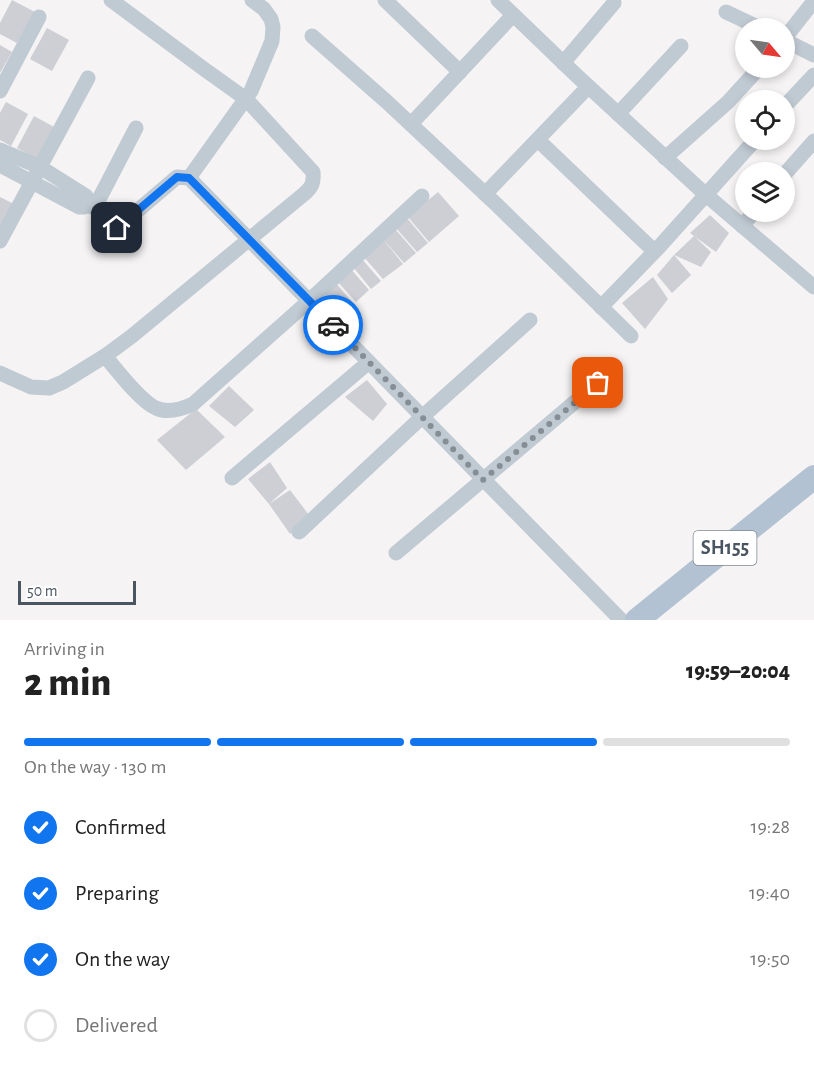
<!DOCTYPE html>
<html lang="en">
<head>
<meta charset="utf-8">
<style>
  :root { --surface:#fff; --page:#f6f6f6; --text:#222; --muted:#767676; --line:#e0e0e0; --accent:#1275f0 }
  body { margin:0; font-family:"Alegreya Sans",sans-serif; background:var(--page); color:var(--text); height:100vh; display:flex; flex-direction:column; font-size:22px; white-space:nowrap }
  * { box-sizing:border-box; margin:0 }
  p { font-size:20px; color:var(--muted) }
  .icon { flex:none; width:33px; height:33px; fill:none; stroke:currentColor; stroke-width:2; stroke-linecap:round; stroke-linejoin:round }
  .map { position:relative; height:620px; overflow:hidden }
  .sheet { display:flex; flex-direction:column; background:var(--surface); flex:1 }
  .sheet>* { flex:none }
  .needle { width:39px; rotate:119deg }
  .fabs { position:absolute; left:735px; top:18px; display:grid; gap:12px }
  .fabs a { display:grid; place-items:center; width:60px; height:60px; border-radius:50%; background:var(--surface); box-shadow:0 3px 9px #0003; font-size:30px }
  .scale { position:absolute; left:18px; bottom:15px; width:118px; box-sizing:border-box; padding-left:6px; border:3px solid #495662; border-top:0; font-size:16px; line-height:21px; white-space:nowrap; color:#495662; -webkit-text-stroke:4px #fff; paint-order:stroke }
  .pin { position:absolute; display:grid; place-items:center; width:51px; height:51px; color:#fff; margin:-26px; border-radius:12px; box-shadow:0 3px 9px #0006 }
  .courier { position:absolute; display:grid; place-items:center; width:60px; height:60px; margin:-30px; border:4px solid #1275f0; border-radius:50%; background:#fff; color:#222; box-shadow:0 2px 8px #0007 }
  .headline em { font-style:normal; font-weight:800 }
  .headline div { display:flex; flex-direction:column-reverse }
  .headline { display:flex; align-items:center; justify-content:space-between; height:102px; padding:0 24px }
  h1 { font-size:39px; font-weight:800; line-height:45px }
  .bar { display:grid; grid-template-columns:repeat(4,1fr); gap:9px 6px; align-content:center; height:72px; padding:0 24px }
  .bar i { height:8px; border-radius:4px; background:var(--line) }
  .bar .selected { background:var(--accent) }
  .bar p { grid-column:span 4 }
  ol { padding:0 24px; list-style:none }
  li { display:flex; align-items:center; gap:18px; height:66px }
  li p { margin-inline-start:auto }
  li .icon { padding:6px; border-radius:50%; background:var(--accent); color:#fff; stroke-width:4 }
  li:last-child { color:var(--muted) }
  li i { width:33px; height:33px; border:3px solid var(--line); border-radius:50% }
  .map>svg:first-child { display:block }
</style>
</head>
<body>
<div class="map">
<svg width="814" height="620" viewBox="0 0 814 620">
  <rect width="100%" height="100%" fill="#f5f3f3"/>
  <!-- building -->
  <g fill="#cdcfd5">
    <path d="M 12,0 L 35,12 L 17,43 L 0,34 L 0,23 Z"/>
    <path d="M 47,28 L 69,40 L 52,71 L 30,59 Z"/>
    <path d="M 0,45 L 12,52 L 0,73 Z"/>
    <path d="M 6,102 L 28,114 L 11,146 L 0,140 L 0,113 Z"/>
    <path d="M 34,116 L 56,128 L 39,160 L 17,148 Z"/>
    <path d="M 438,192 L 459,216 L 429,242 L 408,217 Z"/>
    <path d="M 0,197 L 14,204 L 0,231 Z"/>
    <path d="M 710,215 L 729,233 L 716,252 L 694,236 L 711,252 L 701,267 L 674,255 L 694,236 L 690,233 Z"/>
    <path d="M 407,218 L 428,243 L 417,252 L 396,228 Z"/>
    <path d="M 395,229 L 416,253 L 404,263 L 383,239 Z"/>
    <path d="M 383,239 L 403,264 L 383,279 L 363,256 Z"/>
    <path d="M 674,255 L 691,275 L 672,293 L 657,275 Z"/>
    <path d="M 362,259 L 381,281 L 371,289 L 353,267 Z"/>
    <path d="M 350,268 L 369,290 L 356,302 L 336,280 Z"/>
    <path d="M 653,277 L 668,299 L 645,329 L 622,303 Z"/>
    <path d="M 335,282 L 353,303 L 342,312 L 324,292 Z"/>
    <path d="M 367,380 L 387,404 L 373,421 L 345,397 Z"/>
    <path d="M 229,386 L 254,410 L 235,427 L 209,406 Z"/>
    <path d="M 196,409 L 225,437 L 186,470 L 157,440 Z"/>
    <path d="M 270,462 L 287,488 L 269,504 L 290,490 L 312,519 L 290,534 L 269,504 L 248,479 Z"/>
  </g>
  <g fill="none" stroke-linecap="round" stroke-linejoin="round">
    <!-- street -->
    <g stroke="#c0cad3" stroke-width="15">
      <path d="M 385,0 L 460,72"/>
      <path d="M 498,0 L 576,75 L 705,194 L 814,287"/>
      <path d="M 726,12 L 760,28"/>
      <path d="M 312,36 L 387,102 L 497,205 L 631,336"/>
      <path d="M 784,39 L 814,1"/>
      <path d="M 784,40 L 814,55"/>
      <path d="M 563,63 L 614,3"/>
      <path d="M 0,91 L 39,17"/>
      <path d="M 784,107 L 814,75"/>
      <path d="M 618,114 L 681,46"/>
      <path d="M 411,124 L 513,15"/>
      <path d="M 538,140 L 654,251"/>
      <path d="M 0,150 L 40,167 L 86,196 L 88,200 L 84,207 L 79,207 L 0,165"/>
      <path d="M 665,158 L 728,102 L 759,68"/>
      <path d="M 784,175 L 814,141"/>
      <path d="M 189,178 L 251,91 L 272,41 L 273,27 L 271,19 L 264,9 L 252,0"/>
      <path d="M 485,194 L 588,87"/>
      <path d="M 87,204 L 92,207 L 96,205 L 136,128"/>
      <path d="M 742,226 L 754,212"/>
      <path d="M 0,241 L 88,78"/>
      <path d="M 102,241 L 177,177 L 189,178 L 621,620"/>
      <path d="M 601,307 L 659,247 L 755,140"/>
      <path d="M 105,356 C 117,370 140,401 156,408 C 168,414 182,409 193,404 L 309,301 L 422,196"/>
      <path d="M 0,373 L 31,387 L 49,388 L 63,382 L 105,356 L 132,336 L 304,194 C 312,187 314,183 313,172 L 246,99 L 204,69 L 111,0"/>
      <path d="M 232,478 L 369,362"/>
      <path d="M 299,532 L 422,417 L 530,320"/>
      <path d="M 396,553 L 614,369"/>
    </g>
    <!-- primary -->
    <path stroke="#b2c2d2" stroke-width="24" d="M 637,620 L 814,477"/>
  </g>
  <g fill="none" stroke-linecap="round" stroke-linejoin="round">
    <!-- done -->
    <path stroke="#858d95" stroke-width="6" stroke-dasharray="0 10.8" d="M 333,325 L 483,480 L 598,383"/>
    <!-- route -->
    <path stroke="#1275f0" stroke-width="8" d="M 117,228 L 177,177 L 189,178 L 333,325"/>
  </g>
  <g text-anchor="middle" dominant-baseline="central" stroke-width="4.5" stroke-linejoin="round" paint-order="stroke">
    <!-- shield labels -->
    <rect fill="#fff" stroke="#808991" stroke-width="1.5" x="693.5" y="531" width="63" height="34" rx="4.5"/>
    <g font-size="20" font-weight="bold" fill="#495662">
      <text x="725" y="548">SH155</text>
    </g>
  </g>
</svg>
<div class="fabs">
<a><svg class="needle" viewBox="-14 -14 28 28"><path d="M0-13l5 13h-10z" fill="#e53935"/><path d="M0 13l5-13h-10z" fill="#767676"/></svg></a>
<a><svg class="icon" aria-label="locate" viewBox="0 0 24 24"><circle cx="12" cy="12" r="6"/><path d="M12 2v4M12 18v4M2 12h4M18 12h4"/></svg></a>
<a><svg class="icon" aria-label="layers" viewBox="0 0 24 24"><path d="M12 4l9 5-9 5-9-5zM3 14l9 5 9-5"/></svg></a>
</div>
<div class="scale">50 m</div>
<div class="pin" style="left:598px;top:383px;background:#ea580c"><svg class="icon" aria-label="bag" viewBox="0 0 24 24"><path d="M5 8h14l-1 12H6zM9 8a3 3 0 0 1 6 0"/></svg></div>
<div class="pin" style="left:117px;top:228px;background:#1f2937"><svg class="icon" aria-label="home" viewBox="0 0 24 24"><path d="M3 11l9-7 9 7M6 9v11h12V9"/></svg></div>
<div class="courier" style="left:333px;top:325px"><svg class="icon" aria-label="car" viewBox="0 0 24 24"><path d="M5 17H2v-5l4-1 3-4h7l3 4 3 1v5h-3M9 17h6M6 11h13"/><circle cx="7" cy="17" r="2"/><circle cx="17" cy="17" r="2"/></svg></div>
</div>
<section class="sheet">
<div class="headline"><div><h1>2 min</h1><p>Arriving in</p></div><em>19:59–20:04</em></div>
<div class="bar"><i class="selected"></i><i class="selected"></i><i class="selected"></i><i></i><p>On the way · 130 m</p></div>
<ol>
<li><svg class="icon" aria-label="check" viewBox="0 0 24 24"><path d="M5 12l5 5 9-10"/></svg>Confirmed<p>19:28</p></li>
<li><svg class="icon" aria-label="check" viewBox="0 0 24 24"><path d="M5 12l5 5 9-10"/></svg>Preparing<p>19:40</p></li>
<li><svg class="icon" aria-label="check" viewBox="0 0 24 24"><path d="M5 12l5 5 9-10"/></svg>On the way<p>19:50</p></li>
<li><i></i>Delivered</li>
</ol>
</section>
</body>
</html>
